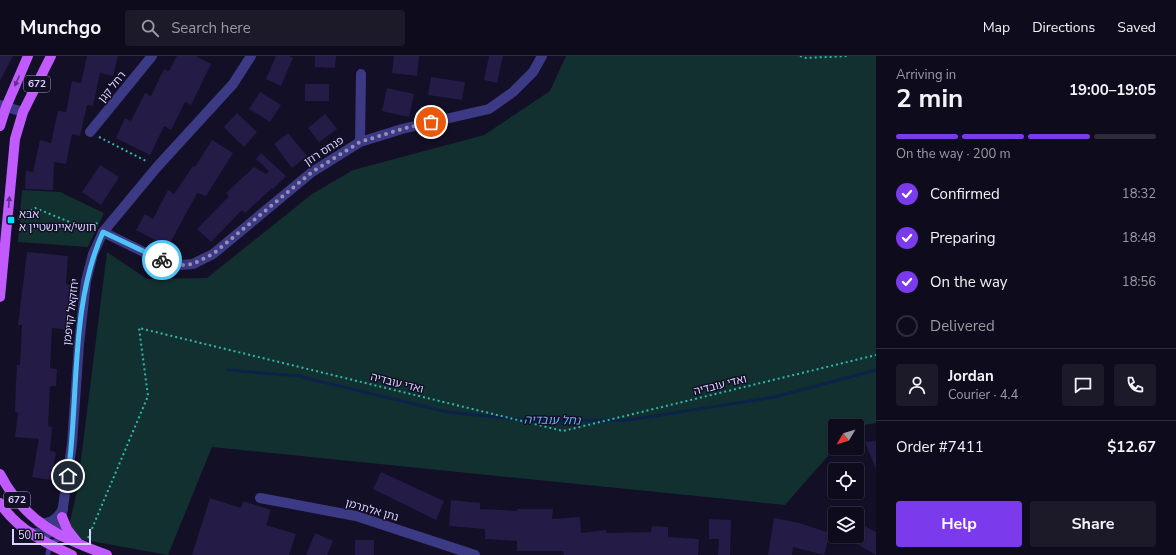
<!DOCTYPE html>
<html lang="en">
<head>
<meta charset="utf-8">
<style>
  :root { --surface:#0e0b1c; --page:#1c1929; --text:#f1f3f6; --muted:#9b9ba3; --line:#2e2b3b; --accent:#7c3aed }
  body { margin:0; font-family:"Nunito Sans","Noto Sans Hebrew",sans-serif; background:var(--page); color:var(--text); height:100vh; display:flex; flex-direction:column; font-size:15px; white-space:nowrap }
  * { box-sizing:border-box; margin:0 }
  p { font-size:13px; color:var(--muted) }
  .icon { flex:none; width:22px; height:22px; fill:none; stroke:currentColor; stroke-width:2; stroke-linecap:round; stroke-linejoin:round }
  .map { position:relative; flex:1; overflow:hidden }
  .panel { display:flex; flex-direction:column; background:var(--surface); width:300px }
  .panel>* { flex:none }
  .needle { width:26px; rotate:232deg }
  .fabs { position:absolute; left:828px; top:363px; display:grid; gap:8px }
  .fabs a { display:grid; place-items:center; width:36px; height:36px; border-radius:4px; background:var(--surface); box-shadow:0 1px 3px #0004,0 0 0 1px var(--line); font-size:20px }
  .scale { position:absolute; left:12px; bottom:10px; width:79px; box-sizing:border-box; padding-left:4px; border:2px solid #d9d4ff; border-top:0; font-size:11px; line-height:14px; white-space:nowrap; color:#d9d4ff; -webkit-text-stroke:3px #130f26; paint-order:stroke }
  .pin { position:absolute; display:grid; place-items:center; width:34px; height:34px; color:#fff; margin:-17px; border:2px solid #fff; border-radius:50%; box-shadow:0 1px 4px #0007 }
  .courier { position:absolute; display:grid; place-items:center; width:40px; height:40px; margin:-20px; border:3px solid #4fc3f7; border-radius:50%; background:#fff; color:#222; box-shadow:0 1px 5px #0007 }
  .headline em { font-style:normal; font-weight:700 }
  .headline div { display:flex; flex-direction:column-reverse }
  .headline { display:flex; align-items:center; justify-content:space-between; height:68px; padding:0 20px }
  h1 { font-size:26px; font-weight:700; line-height:30px }
  .bar { display:grid; grid-template-columns:repeat(4,1fr); gap:6px 4px; align-content:center; height:48px; padding:0 20px }
  .bar i { height:5px; border-radius:3px; background:var(--line) }
  .bar .on { background:var(--accent) }
  .bar p { grid-column:span 4 }
  .line { display:flex; align-items:center; gap:10px; padding:0 20px; border-top:1px solid var(--line) }
  .line div { flex:1 }
  .round { display:grid; place-items:center; flex:none; width:42px; height:42px; border-radius:4px; background:var(--page) }
  ol { padding:0 20px; list-style:none }
  li { display:flex; align-items:center; gap:12px; height:44px }
  li p { margin-inline-start:auto }
  li .icon { padding:4px; border-radius:50%; background:var(--accent); color:#fff; stroke-width:4 }
  li:last-child { color:var(--muted) }
  li i { width:22px; height:22px; border:2px solid var(--line); border-radius:50% }
  .cta { display:flex; gap:8px; margin-top:auto; padding:8px 20px }
  .cta a { flex:1; height:46px; border-radius:4px; background:var(--accent); color:#fff; font-size:16px; font-weight:700; line-height:46px; text-align:center }
  .cta a+a { background:var(--page); color:var(--text) }
  header { display:flex; align-items:center; gap:24px; box-sizing:border-box; height:56px; padding:0 20px; background:var(--surface); border-bottom:1px solid var(--line) }
  header strong { font-size:19px }
  nav { display:flex; gap:22px; margin-inline-start:auto; font-size:14px }
  .search { width:280px; height:36px; background:var(--page); display:flex; align-items:center; gap:10px; box-sizing:border-box; padding:0 14px; border-radius:4px; color:var(--muted); font-size:15px }
  main { display:flex; flex:1; min-height:0 }
  .map>svg:first-child { display:block }
</style>
</head>
<body>
<header>
<strong>Munchgo</strong>
<div class="search"><svg class="icon" aria-label="search" viewBox="0 0 24 24"><circle cx="10" cy="10" r="6"/><path d="M15 15l6 6"/></svg>Search here</div>
<nav><a>Map</a><a>Directions</a><a>Saved</a></nav>
</header>
<main>
<div class="map">
<svg width="876" height="499" viewBox="0 0 876 499">
  <rect width="100%" height="100%" fill="#130f26"/>
  <!-- green -->
  <g fill="#12302f">
    <path d="M 566,0 L 876,0 L 876,367 L 857,370 L 835,370 L 835,392 L 785,449 L 212,391 L 168,499 L 79,483 L 69,470 L 77,435 L 107,196 L 147,223 L 207,222 L 312,138 L 353,114 L 484,79 L 550,35 Z"/>
    <path d="M 22,134 L 60,136 L 104,157 L 88,191 L 18,186 Z"/>
  </g>
  <g fill="none" stroke-linecap="round" stroke-linejoin="round">
    <!-- stream -->
    <path stroke="#0c2248" stroke-width="3" d="M 228,314 L 298,320 L 447,356 L 536,365 L 629,364 L 775,341 L 876,314"/>
  </g>
  <!-- building -->
  <g fill="#241b47">
    <path d="M 0,0 L 13,0 L 0,25 Z"/>
    <path d="M 87,0 L 118,0 L 113,20 L 100,17 L 93,50 L 87,49 L 80,80 L 72,78 L 66,108 L 54,106 L 53,134 L 25,133 L 26,115 L 33,116 L 40,84 L 51,87 L 58,55 L 66,56 L 72,25 L 81,27 Z"/>
    <path d="M 177,0 L 196,0 L 211,8 L 191,49 L 185,46 L 171,74 L 164,70 L 150,99 L 116,82 L 125,62 L 131,65 L 145,37 L 151,40 L 164,13 L 169,15 Z"/>
    <path d="M 276,0 L 289,0 L 293,2 L 281,30 L 266,23 Z"/>
    <path d="M 315,0 L 336,0 L 335,12 L 315,11 Z"/>
    <path d="M 394,0 L 419,0 L 417,20 L 392,17 Z"/>
    <path d="M 489,0 L 503,0 L 497,27 L 484,24 Z"/>
    <path d="M 431,21 L 465,26 L 462,44 L 428,39 Z"/>
    <rect x="305" y="28" width="24" height="17"/>
    <path d="M 387,32 L 414,38 L 409,61 L 382,55 Z"/>
    <path d="M 260,36 L 281,49 L 270,66 L 249,53 Z"/>
    <path d="M 237,57 L 257,76 L 244,91 L 224,71 Z"/>
    <path d="M 325,58 L 337,73 L 319,86 L 308,72 Z"/>
    <path d="M 288,77 L 307,100 L 292,112 L 274,88 Z"/>
    <path d="M 212,84 L 233,97 L 206,140 L 197,137 L 168,191 L 136,174 L 145,158 L 153,163 L 168,134 L 174,138 L 193,110 L 195,111 Z"/>
    <path d="M 261,97 L 286,120 L 273,133 L 272,132 L 245,157 L 242,154 L 211,186 L 197,173 L 229,140 L 226,137 L 254,111 L 266,118 L 269,115 L 256,103 Z"/>
    <path d="M 100,109 L 119,121 L 101,149 L 82,136 Z"/>
    <path d="M 27,196 L 68,200 L 66,228 L 73,229 L 69,274 L 52,272 L 50,312 L 57,313 L 56,330 L 50,330 L 48,370 L 52,371 L 50,395 L 56,396 L 51,424 L 32,421 L 39,383 L 15,381 L 18,357 L 15,356 L 16,327 L 17,309 L 20,309 L 22,269 L 18,269 Z"/>
    <path d="M 876,385 L 876,413 L 865,386 Z"/>
    <path d="M 381,416 L 444,445 L 436,464 L 373,433 Z"/>
    <path d="M 210,442 L 241,452 L 243,445 L 271,454 L 266,469 L 296,478 L 289,499 L 192,499 Z"/>
    <path d="M 451,444 L 480,447 L 480,453 L 517,455 L 517,453 L 553,453 L 552,463 L 580,461 L 581,477 L 606,474 L 606,477 L 651,476 L 652,470 L 668,471 L 668,481 L 699,483 L 698,499 L 564,499 L 563,495 L 517,495 L 517,485 L 485,483 L 485,473 L 449,470 Z"/>
    <path d="M 774,462 L 799,467 L 830,477 L 824,499 L 793,491 L 792,499 L 768,499 Z"/>
    <path d="M 709,463 L 731,464 L 730,499 L 718,499 L 719,483 L 709,483 Z"/>
    <path d="M 857,466 L 876,476 L 876,499 L 843,480 L 857,480 Z"/>
    <path d="M 315,477 L 333,485 L 327,499 L 306,499 Z"/>
    <rect x="355" y="484" width="19" height="15"/>
  </g>
  <g fill="none" stroke-linecap="round" stroke-linejoin="round">
    <!-- path -->
    <g stroke="#2fb8b0" stroke-width="2" stroke-dasharray="2 3" stroke-linecap="butt">
      <path d="M 800,0 L 806,2 L 849,0"/>
      <path d="M 99,81 L 148,106"/>
      <path d="M 18,163 L 35,152 L 82,171 L 98,167"/>
      <path d="M 88,482 L 148,340 L 139,272 L 563,375 L 876,299"/>
    </g>
    <!-- service -->
    <path stroke="#3d3a85" stroke-width="5" d="M 48,499 C 48,489 54,483 64,482"/>
    <!-- minor -->
    <g stroke="#3d3a85" stroke-width="10">
      <path d="M 0,49 L 23,56"/>
      <path d="M 90,76 L 152,0"/>
      <path d="M 360,86 L 361,18"/>
      <path d="M 103,176 L 160,204 L 181,209 L 193,208 L 213,198 L 312,116 L 360,86 L 402,73 L 489,53 L 513,36 L 533,16 L 542,0"/>
      <path d="M 260,442 L 356,460 L 475,499"/>
      <path d="M 39,467 C 50,469 58,462 63,453"/>
      <path d="M 29,476 C 42,479 56,479 61,465 L 72,388 L 79,288 L 86,225 L 93,198 L 103,176 L 157,111 L 233,28 L 251,0"/>
    </g>
    <!-- primary -->
    <g stroke="#c25bff" stroke-width="10">
      <path d="M 0,70 L 6,51 L 28,0"/>
      <path d="M 0,241 L 15,83 L 23,56 L 51,0"/>
      <path d="M 0,418 C 26,467 57,480 107,499"/>
      <path d="M 0,447 C 17,473 45,487 72,499"/>
      <path d="M 62,461 L 67,473 L 78,487"/>
    </g>
  </g>
  <!-- one-way arrows -->
  <defs><path id="oneway-solid" d="M-6-.8H1V-3.2L6.5 0L1 3.2V.8H-6Z"/></defs>
  <g fill="#623188">
    <use href="#oneway-solid" transform="translate(17 25) rotate(114)"/>
    <use href="#oneway-solid" transform="translate(9 146) rotate(-85)"/>
  </g>
  <g fill="none" stroke-linecap="round" stroke-linejoin="round">
    <!-- done -->
    <path stroke="#948fb3" stroke-width="4" stroke-dasharray="0 7.2" d="M 162,204 L 182,209 L 193,208 L 213,198 L 312,116 L 360,86 L 402,73 L 431,66"/>
    <!-- route -->
    <path stroke="#4fc3f7" stroke-width="5" d="M 68,420 C 79,341 70,249 103,176 L 162,204"/>
  </g>
  <!-- markers -->
  <rect fill="#00e5ff" stroke="#130f26" stroke-width="1.5" x="7" y="160" width="8" height="8" rx="2"/>
  <g text-anchor="middle" dominant-baseline="central" stroke-width="3" stroke-linejoin="round" paint-order="stroke">
    <!-- shield labels -->
    <g fill="#130f26" stroke="#9e99be" stroke-width="1">
      <rect x="24" y="20" width="26" height="16" rx="3"/>
      <rect x="4" y="436" width="26" height="16" rx="3"/>
    </g>
    <g font-size="10" font-weight="bold" fill="#d9d4ff">
      <text x="37" y="28">672</text>
      <text x="17" y="444">672</text>
    </g>
    <!-- street labels -->
    <g font-size="11" fill="#d9d4ff" stroke="#130f26">
      <text transform="translate(112 31) rotate(-51)">רחל קגן</text>
      <text transform="translate(324 95) rotate(-33)">פנחס רוזן</text>
      <text transform="translate(71 256) rotate(-83)">יחזקאל קויפמן</text>
      <text transform="translate(397 327) rotate(14)">ואדי עובדיה</text>
      <text transform="translate(720 329) rotate(-14)">ואדי עובדיה</text>
      <text transform="translate(372 454) rotate(16)">נתן אלתרמן</text>
    </g>
    <!-- poi labels -->
    <g font-size="11" fill="#d9d4ff" stroke="#130f26" text-anchor="start">
      <text x="19" y="158">אבא<tspan x="19" dy="13">חושי/איינשטיין א</tspan></text>
    </g>
    <!-- water labels -->
    <g font-size="12" font-style="italic" fill="#62b6ff" stroke="#130f26">
      <text transform="translate(552 364) rotate(1)">נחל עובדיה</text>
    </g>
  </g>
</svg>
<div class="fabs">
<a><svg class="needle" viewBox="-14 -14 28 28"><path d="M0-13l5 13h-10z" fill="#e53935"/><path d="M0 13l5-13h-10z" fill="#9b9ba3"/></svg></a>
<a><svg class="icon" aria-label="locate" viewBox="0 0 24 24"><circle cx="12" cy="12" r="6"/><path d="M12 2v4M12 18v4M2 12h4M18 12h4"/></svg></a>
<a><svg class="icon" aria-label="layers" viewBox="0 0 24 24"><path d="M12 4l9 5-9 5-9-5zM3 14l9 5 9-5"/></svg></a>
</div>
<div class="scale">50 m</div>
<div class="pin" style="left:431px;top:66px;background:#ea580c"><svg class="icon" aria-label="bag" viewBox="0 0 24 24"><path d="M5 8h14l-1 12H6zM9 8a3 3 0 0 1 6 0"/></svg></div>
<div class="pin" style="left:68px;top:420px;background:#1f2937"><svg class="icon" aria-label="home" viewBox="0 0 24 24"><path d="M3 11l9-7 9 7M6 9v11h12V9"/></svg></div>
<div class="courier" style="left:162px;top:204px"><svg class="icon" aria-label="bike" viewBox="0 0 24 24"><circle cx="6" cy="16" r="4"/><circle cx="18" cy="16" r="4"/><path d="M6 16l4-8h5l3 8M10 8l3 8H6M13 5h3"/></svg></div>
</div>
<section class="panel">
<div class="headline"><div><h1>2 min</h1><p>Arriving in</p></div><em>19:00–19:05</em></div>
<div class="bar"><i class="on"></i><i class="on"></i><i class="on"></i><i></i><p>On the way · 200 m</p></div>
<ol>
<li><svg class="icon" aria-label="check" viewBox="0 0 24 24"><path d="M5 12l5 5 9-10"/></svg>Confirmed<p>18:32</p></li>
<li><svg class="icon" aria-label="check" viewBox="0 0 24 24"><path d="M5 12l5 5 9-10"/></svg>Preparing<p>18:48</p></li>
<li><svg class="icon" aria-label="check" viewBox="0 0 24 24"><path d="M5 12l5 5 9-10"/></svg>On the way<p>18:56</p></li>
<li><i></i>Delivered</li>
</ol>
<div class="line" style="height:72px"><a class="round"><svg class="icon" aria-label="person" viewBox="0 0 24 24"><circle cx="12" cy="8" r="4"/><path d="M4 21q1-7 8-7t8 7"/></svg></a><div><b>Jordan</b><p>Courier · 4.4</p></div><a class="round"><svg class="icon" aria-label="chat" viewBox="0 0 24 24"><path d="M4 5h16v11H9l-5 4z"/></svg></a><a class="round"><svg class="icon" aria-label="phone" viewBox="0 0 24 24"><path d="M5 4h4l2 5-3 2q2 4 5 5l2-3 5 2v4C11 20 4 13 5 4z"/></svg></a></div>
<div class="line" style="height:52px"><div>Order #7411</div><b>$12.67</b></div>
<div class="cta"><a>Help</a><a>Share</a></div>
</section>
</main>
</body>
</html>
